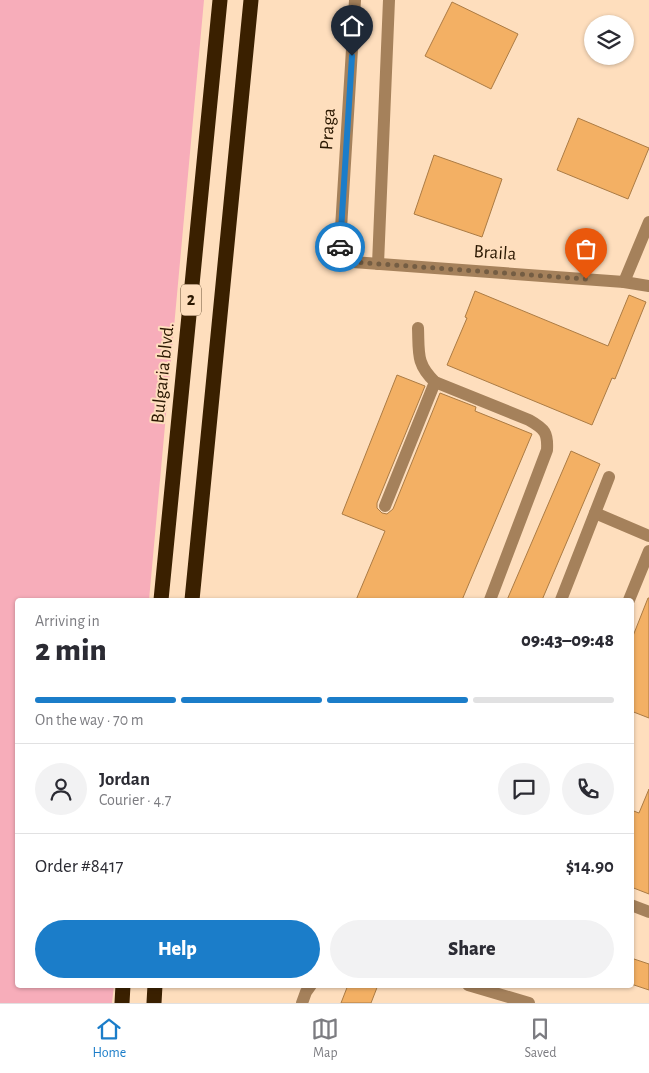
<!DOCTYPE html>
<html lang="en">
<head>
<meta charset="utf-8">
<style>
  :root { --surface:#fff; --page:#f2f2f3; --text:#2b2b33; --muted:#7c7c81; --line:#e1e1e2; --accent:#1b7dc9 }
  body { margin:0; font-family:"Alegreya Sans",sans-serif; background:var(--page); color:var(--text); height:100vh; display:flex; flex-direction:column; font-size:19px; white-space:nowrap }
  * { box-sizing:border-box; margin:0 }
  p { font-size:16px; color:var(--muted) }
  .icon { flex:none; width:28px; height:28px; fill:none; stroke:currentColor; stroke-width:2; stroke-linecap:round; stroke-linejoin:round }
  .map { position:relative; flex:1; overflow:hidden }
  .drawer { position:absolute; left:15px; top:598px; width:619px; height:390px; display:flex; flex-direction:column; background:var(--surface); border-radius:5px; box-shadow:0 1px 4px #0004 }
  .drawer>* { flex:none }
  .buttons { position:absolute; left:584px; top:15px; display:grid; gap:10px }
  .buttons a { display:grid; place-items:center; width:50px; height:50px; border-radius:50%; background:var(--surface); box-shadow:0 1px 4px #0004; font-size:25px }
  .pin { position:absolute; display:grid; place-items:center; width:42px; height:42px; color:#fff; margin:-51px -21px; border-radius:50% 50% 50% 0; rotate:-45deg; box-shadow:0 0 5px #0007 }
  .pin .icon { rotate:45deg }
  .courier { position:absolute; display:grid; place-items:center; width:50px; height:50px; margin:-25px; border:4px solid #1b7dc9; border-radius:50%; background:#fff; color:#222; box-shadow:0 1px 6px #0007 }
  .summary em { font-style:normal; font-weight:800 }
  .summary div { display:flex; flex-direction:column-reverse }
  .summary { display:flex; align-items:center; justify-content:space-between; height:85px; padding:0 20px }
  h1 { font-size:32px; font-weight:800; line-height:38px }
  .bar { display:grid; grid-template-columns:repeat(4,1fr); gap:8px 5px; align-content:center; height:60px; padding:0 20px }
  .bar i { height:6px; border-radius:4px; background:var(--line) }
  .bar .current { background:var(--accent) }
  .bar p { grid-column:span 4 }
  .line { display:flex; align-items:center; gap:12px; padding:0 20px; border-top:1px solid var(--line) }
  .line div { flex:1 }
  .round { display:grid; place-items:center; flex:none; width:52px; height:52px; border-radius:26px; background:var(--page) }
  .cta { display:flex; gap:10px; margin-top:auto; padding:10px 20px }
  .cta a { flex:1; height:58px; border-radius:30px; background:var(--accent); color:#fff; font-size:20px; font-weight:800; line-height:58px; text-align:center }
  .cta a+a { background:var(--page); color:var(--text) }
  .tabs { display:flex; justify-content:space-around; align-items:center; height:70px; border-top:1px solid var(--line); background:var(--surface); font-size:14px; color:var(--muted) }
  .tabs a { display:grid; justify-items:center; gap:2px }
  .tabs .current { color:var(--accent) }
  .map>svg:first-child { display:block }
</style>
</head>
<body>
<div class="map">
<svg width="649" height="1003" viewBox="0 0 649 1003">
  <rect width="100%" height="100%" fill="#fedebd"/>
  <!-- green -->
  <path fill="#f7adba" d="M 0,0 L 204,0 L 149,600 L 18,600 L 18,985 L 114,985 L 112,1003 L 0,1003 Z"/>
  <!-- building -->
  <g fill="#f3b064" stroke="#ab7b44">
    <path d="M 452,2 L 518,34 L 491,89 L 425,56 Z"/>
    <path d="M 578,118 L 649,148 L 628,199 L 557,170 Z"/>
    <path d="M 434,155 L 502,179 L 482,237 L 414,214 Z"/>
    <path d="M 475,291 L 608,346 L 629,295 L 646,302 L 615,379 L 612,378 L 592,425 L 447,365 L 467,318 L 465,317 Z"/>
    <path d="M 397,375 L 425,386 L 377,503 L 377,508 L 382,513 L 387,514 L 393,509 L 440,393 L 476,407 L 475,411 L 532,434 L 462,600 L 356,600 L 385,531 L 342,514 Z"/>
    <path d="M 571,451 L 600,464 L 542,600 L 507,600 Z"/>
    <path d="M 648,598 L 649,598 L 649,718 L 631,711 L 631,641 Z"/>
    <path d="M 649,789 L 649,894 L 631,887 L 631,810 L 639,813 Z"/>
    <path d="M 631,958 L 649,964 L 649,990 L 631,984 Z"/>
    <path d="M 348,985 L 378,985 L 371,1003 L 341,1003 Z"/>
  </g>
  <g fill="none" stroke-linecap="round" stroke-linejoin="round">
    <!-- minor -->
    <g stroke="#a5815b" stroke-width="12">
      <path d="M 355,0 L 339,261 L 624,282 L 649,286"/>
      <path d="M 378,264 L 389,0"/>
      <path d="M 624,282 L 649,222"/>
      <path d="M 418,328 C 419,353 416,364 435,382 L 529,420 C 545,429 548,433 547,450 L 490,600"/>
      <path d="M 385,506 L 435,382"/>
      <path d="M 595,513 L 649,536"/>
      <path d="M 561,600 L 609,477"/>
      <path d="M 629,600 L 649,551"/>
      <path d="M 631,905 L 649,912"/>
      <path d="M 468,985 L 529,1003"/>
      <path d="M 302,1003 L 306,992 L 311,985"/>
    </g>
    <!-- highway -->
    <g stroke="#3a2000" stroke-width="15">
      <path d="M 161,600 L 220,0"/>
      <path d="M 192,600 L 251,0"/>
      <path d="M 122,1003 L 123,985"/>
      <path d="M 154,1003 L 155,985"/>
    </g>
  </g>
  <g fill="none" stroke-linecap="round" stroke-linejoin="round">
    <!-- done -->
    <path stroke="#745d43" stroke-width="5" stroke-dasharray="0 9" d="M 340,247 L 339,261 L 586,279"/>
    <!-- route -->
    <path stroke="#1b7dc9" stroke-width="6" d="M 340,247 L 352,56"/>
  </g>
  <g text-anchor="middle" dominant-baseline="central" stroke-width="4" stroke-linejoin="round" paint-order="stroke">
    <!-- shield labels -->
    <rect fill="#fedebd" stroke="#6a5339" stroke-width="1" x="181" y="284.5" width="20" height="31" rx="4"/>
    <g font-size="18" font-weight="bold" fill="#2a1701">
      <text x="191" y="300">2</text>
    </g>
    <!-- street labels -->
    <g font-size="19" fill="#2a1701" stroke="#fedebd">
      <text transform="translate(328 129) rotate(-86)">Praga</text>
      <text transform="translate(495 253) rotate(4)">Braila</text>
      <text transform="translate(163 373) rotate(-84)">Bulgaria blvd.</text>
    </g>
  </g>
</svg>
<div class="buttons">
<a><svg class="icon" aria-label="layers" viewBox="0 0 24 24"><path d="M12 4l9 5-9 5-9-5zM3 14l9 5 9-5"/></svg></a>
</div>
<div class="pin" style="left:586px;top:279px;background:#ea580c"><svg class="icon" aria-label="bag" viewBox="0 0 24 24"><path d="M5 8h14l-1 12H6zM9 8a3 3 0 0 1 6 0"/></svg></div>
<div class="pin" style="left:352px;top:56px;background:#1f2937"><svg class="icon" aria-label="home" viewBox="0 0 24 24"><path d="M3 11l9-7 9 7M6 9v11h12V9"/></svg></div>
<div class="courier" style="left:340px;top:247px"><svg class="icon" aria-label="car" viewBox="0 0 24 24"><path d="M5 17H2v-5l4-1 3-4h7l3 4 3 1v5h-3M9 17h6M6 11h13"/><circle cx="7" cy="17" r="2"/><circle cx="17" cy="17" r="2"/></svg></div>
<section class="drawer">
<div class="summary"><div><h1>2 min</h1><p>Arriving in</p></div><em>09:43–09:48</em></div>
<div class="bar"><i class="current"></i><i class="current"></i><i class="current"></i><i></i><p>On the way · 70 m</p></div>
<div class="line" style="height:90px"><a class="round"><svg class="icon" aria-label="person" viewBox="0 0 24 24"><circle cx="12" cy="8" r="4"/><path d="M4 21q1-7 8-7t8 7"/></svg></a><div><b>Jordan</b><p>Courier · 4.7</p></div><a class="round"><svg class="icon" aria-label="chat" viewBox="0 0 24 24"><path d="M4 5h16v11H9l-5 4z"/></svg></a><a class="round"><svg class="icon" aria-label="phone" viewBox="0 0 24 24"><path d="M5 4h4l2 5-3 2q2 4 5 5l2-3 5 2v4C11 20 4 13 5 4z"/></svg></a></div>
<div class="line" style="height:65px"><div>Order #8417</div><b>$14.90</b></div>
<div class="cta"><a>Help</a><a>Share</a></div>
</section>
</div>
<nav class="tabs">
<a class="current"><svg class="icon" aria-label="home" viewBox="0 0 24 24"><path d="M3 11l9-7 9 7M6 9v11h12V9"/></svg>Home</a>
<a><svg class="icon" aria-label="map" viewBox="0 0 24 24"><path d="M3 6l6-2 6 2 6-2v14l-6 2-6-2-6 2zM9 4v14M15 6v14"/></svg>Map</a>
<a><svg class="icon" aria-label="saved" viewBox="0 0 24 24"><path d="M7 4h10v16l-5-4-5 4z"/></svg>Saved</a>
</nav>
</body>
</html>
